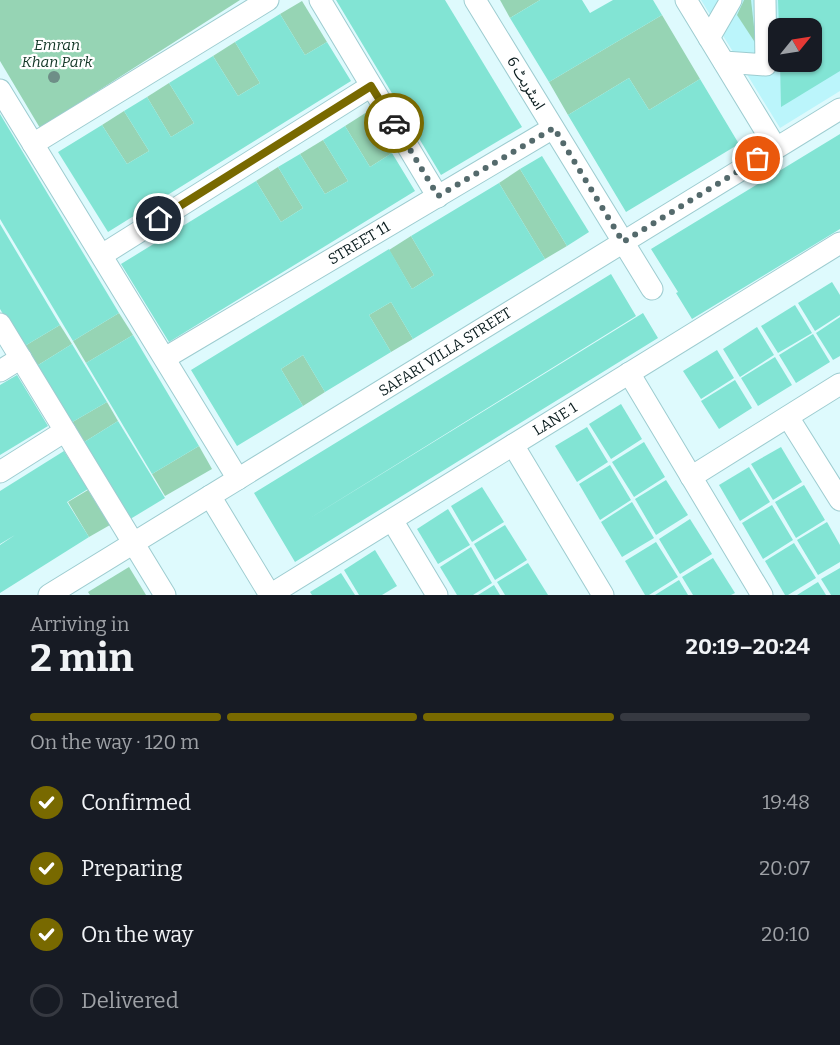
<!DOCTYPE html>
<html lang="en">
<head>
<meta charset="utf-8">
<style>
  :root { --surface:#171b24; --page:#242831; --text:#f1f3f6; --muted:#9ea1a6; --line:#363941; --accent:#786900 }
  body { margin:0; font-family:Bitter,"Noto Sans Arabic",serif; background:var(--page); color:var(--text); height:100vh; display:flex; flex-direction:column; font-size:22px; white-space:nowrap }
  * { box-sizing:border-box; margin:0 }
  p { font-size:20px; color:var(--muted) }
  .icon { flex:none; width:33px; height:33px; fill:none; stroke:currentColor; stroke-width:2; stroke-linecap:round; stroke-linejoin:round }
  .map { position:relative; height:595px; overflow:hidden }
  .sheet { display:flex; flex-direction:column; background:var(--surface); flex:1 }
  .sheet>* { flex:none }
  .needle { width:39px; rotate:60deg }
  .tools { position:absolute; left:768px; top:18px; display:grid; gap:12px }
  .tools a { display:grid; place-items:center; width:54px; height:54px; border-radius:12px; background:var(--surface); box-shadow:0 2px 4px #0004; font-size:30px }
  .pin { position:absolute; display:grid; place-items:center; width:51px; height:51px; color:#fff; margin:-26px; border:3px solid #fff; border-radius:50%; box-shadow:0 2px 6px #0007 }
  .courier { position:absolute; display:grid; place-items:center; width:60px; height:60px; margin:-30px; border:4px solid #786900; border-radius:50%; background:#fff; color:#222; box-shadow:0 2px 8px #0007 }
  .overview em { font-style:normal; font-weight:700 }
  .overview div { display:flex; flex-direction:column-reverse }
  .overview { display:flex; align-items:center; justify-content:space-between; height:102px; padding:0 30px }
  h1 { font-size:39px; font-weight:700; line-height:45px }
  .bar { display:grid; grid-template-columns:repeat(4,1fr); gap:9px 6px; align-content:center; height:72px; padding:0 30px }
  .bar i { height:8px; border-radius:4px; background:var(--line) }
  .bar .active { background:var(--accent) }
  .bar p { grid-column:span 4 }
  ol { padding:0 30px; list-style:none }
  li { display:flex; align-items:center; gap:18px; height:66px }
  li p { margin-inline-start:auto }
  li .icon { padding:6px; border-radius:50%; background:var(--accent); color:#fff; stroke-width:4 }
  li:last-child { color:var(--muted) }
  li i { width:33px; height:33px; border:3px solid var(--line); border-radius:50% }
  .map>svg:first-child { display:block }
</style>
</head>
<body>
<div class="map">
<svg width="840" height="595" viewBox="0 0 840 595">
  <rect width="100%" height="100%" fill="#defafd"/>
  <!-- built -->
  <path fill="#bbf5fb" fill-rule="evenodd" d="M 701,0 L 840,0 L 840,91 L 780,128 ZM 778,28 L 812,28 L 812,62 L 778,62 Z"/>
  <!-- green -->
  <g fill="#96d4b4">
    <path d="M 0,0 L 240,0 L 40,128 L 0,61 Z"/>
    <path d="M 500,0 L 540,0 L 510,18 Z"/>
    <path d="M 744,0 L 751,0 L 756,44 L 737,15 Z"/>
    <path d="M 302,1 L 327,42 L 305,55 L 280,14 Z"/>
    <path d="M 662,15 L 700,79 L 649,110 L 629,78 L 568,115 L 549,82 Z"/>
    <path d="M 235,42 L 260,83 L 238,96 L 213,56 Z"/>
    <path d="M 169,83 L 194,123 L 171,137 L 147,97 Z"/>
    <path d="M 124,111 L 149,151 L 127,164 L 102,125 Z"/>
    <path d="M 367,112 L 392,153 L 370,167 L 345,126 Z"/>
    <path d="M 323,140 L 348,181 L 325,194 L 300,154 Z"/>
    <path d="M 278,167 L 303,208 L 281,222 L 256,181 Z"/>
    <path d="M 520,169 L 567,246 L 545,259 L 499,183 Z"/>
    <path d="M 411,236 L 434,275 L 412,289 L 389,250 Z"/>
    <path d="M 391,302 L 413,339 L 391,352 L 369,315 Z"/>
    <path d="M 119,313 L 133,335 L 86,363 L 73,341 Z"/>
    <path d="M 60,325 L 72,344 L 35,367 L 23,347 Z"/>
    <path d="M 303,355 L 325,392 L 303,406 L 281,369 Z"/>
    <path d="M 107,402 L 118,421 L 81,444 L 69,424 Z"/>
    <path d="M 199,446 L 212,469 L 165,496 L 152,474 Z"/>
    <path d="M 88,490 L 110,525 L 89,537 L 68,502 Z"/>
    <path d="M 129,567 L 146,595 L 90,595 L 88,592 Z"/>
  </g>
  <!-- building -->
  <g fill="#82e4d4">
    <path d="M 336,0 L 445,0 L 522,127 L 441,175 Z"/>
    <path d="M 540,0 L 582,0 L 590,13 L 613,0 L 653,0 L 662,15 L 549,82 L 510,18 Z"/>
    <path d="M 778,0 L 840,0 L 840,71 L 781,107 L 780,62 L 812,62 L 812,28 L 779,28 Z"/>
    <path d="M 280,14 L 305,55 L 327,42 L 351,81 L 108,232 L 58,152 L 102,125 L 127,164 L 149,151 L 124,111 L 147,97 L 171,137 L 194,123 L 169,83 L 213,56 L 238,96 L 260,83 L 235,42 Z"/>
    <path d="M 629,78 L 649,110 L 700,79 L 739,144 L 626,212 L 568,115 Z"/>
    <path d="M 0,114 L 119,313 L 73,341 L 0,219 Z"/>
    <path d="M 345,126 L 370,167 L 392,153 L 415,191 L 169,342 L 121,264 L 256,181 L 281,222 L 303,208 L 278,167 L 300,154 L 325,194 L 348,181 L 323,140 Z"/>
    <path d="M 840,134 L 840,229 L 692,319 L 676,293 L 678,292 L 651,249 Z"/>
    <path d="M 542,156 L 589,232 L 567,246 L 520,169 Z"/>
    <path d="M 499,183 L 545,259 L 413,339 L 391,302 L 369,315 L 391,352 L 325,392 L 303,355 L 281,369 L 303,406 L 237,446 L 191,370 L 389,249 L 412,289 L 434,275 L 411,236 Z"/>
    <path d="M 0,224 L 60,325 L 23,347 L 0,309 Z"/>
    <path d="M 611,274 L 636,316 L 302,523 L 643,313 L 658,338 L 295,562 L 254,493 Z"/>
    <path d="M 832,282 L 840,295 L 840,315 L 815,331 L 798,303 Z"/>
    <path d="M 795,305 L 812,333 L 778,353 L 761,326 Z"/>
    <path d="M 840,317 L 840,356 L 833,360 L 816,333 Z"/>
    <path d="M 757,327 L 774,355 L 740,377 L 723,349 Z"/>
    <path d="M 813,334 L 830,362 L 796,383 L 779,355 Z"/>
    <path d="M 133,335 L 199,446 L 152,474 L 86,363 Z"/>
    <path d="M 72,344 L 107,402 L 69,424 L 35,367 Z"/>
    <path d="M 717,350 L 734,378 L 701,399 L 683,371 Z"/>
    <path d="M 775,357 L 792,385 L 758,406 L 741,378 Z"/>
    <path d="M 17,375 L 48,426 L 0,455 L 0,385 Z"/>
    <path d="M 735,380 L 752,408 L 719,429 L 701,401 Z"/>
    <path d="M 621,404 L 642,439 L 611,459 L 589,424 Z"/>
    <path d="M 118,421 L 165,498 L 127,521 L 81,444 Z"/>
    <path d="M 587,427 L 608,462 L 577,482 L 555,446 Z"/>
    <path d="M 644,442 L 665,477 L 634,497 L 612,462 Z"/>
    <path d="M 781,447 L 802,482 L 773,500 L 751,464 Z"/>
    <path d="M 64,451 L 88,489 L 67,502 L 89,537 L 0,593 L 0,545 L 15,535 L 0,544 L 0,491 Z"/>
    <path d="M 610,465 L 631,500 L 600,520 L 579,484 Z"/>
    <path d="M 749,467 L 770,502 L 740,521 L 719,485 Z"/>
    <path d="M 666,480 L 688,515 L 656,535 L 635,499 Z"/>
    <path d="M 804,485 L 825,520 L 796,538 L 775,502 Z"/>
    <path d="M 482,487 L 504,522 L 472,542 L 451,506 Z"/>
    <path d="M 632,502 L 654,538 L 622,557 L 601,522 Z"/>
    <path d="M 772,505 L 793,540 L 763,559 L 742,523 Z"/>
    <path d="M 448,509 L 470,545 L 438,564 L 417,529 Z"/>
    <path d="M 690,519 L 712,554 L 680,574 L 659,539 Z"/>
    <path d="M 827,522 L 840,545 L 840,562 L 818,575 L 797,540 Z"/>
    <path d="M 505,525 L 527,560 L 495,580 L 474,544 Z"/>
    <path d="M 656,542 L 678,577 L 649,595 L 645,595 L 625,561 Z"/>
    <path d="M 794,543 L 816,578 L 788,595 L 785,595 L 765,561 Z"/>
    <path d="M 471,547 L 492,583 L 473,595 L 457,595 L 440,567 Z"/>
    <path d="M 375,550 L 397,586 L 382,595 L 359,595 L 344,570 Z"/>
    <path d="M 713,558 L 735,593 L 731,595 L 693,595 L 682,577 Z"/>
    <path d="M 528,563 L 548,595 L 505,595 L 497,582 Z"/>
    <path d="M 840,568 L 840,595 L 831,595 L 821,579 Z"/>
    <path d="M 341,573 L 355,595 L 312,595 L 310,592 Z"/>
    <path d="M 679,580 L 688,595 L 655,595 Z"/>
    <path d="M 818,582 L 826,595 L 797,595 Z"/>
    <path d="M 494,585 L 500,595 L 478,595 Z"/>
  </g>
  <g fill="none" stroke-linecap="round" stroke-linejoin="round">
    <defs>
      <g id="minor">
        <path d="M 320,0 L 438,197"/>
        <path d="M 475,0 L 652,289"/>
        <path d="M 686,0 L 776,148"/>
        <path d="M 709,38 L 731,0"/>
        <path d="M 724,62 L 766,65 L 765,0"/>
        <path d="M 0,90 L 238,479"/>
        <path d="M 33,144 L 268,0"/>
        <path d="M 102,255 L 371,86"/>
        <path d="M 0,324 L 165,595"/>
        <path d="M 165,358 L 553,128"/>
        <path d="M 0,371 L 21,358"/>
        <path d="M 629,373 L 762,595"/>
        <path d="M 788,417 L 840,500"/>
        <path d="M 513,445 L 603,595"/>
        <path d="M 0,472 L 65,431"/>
        <path d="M 691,477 L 840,384"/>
        <path d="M 210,496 L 270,595"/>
        <path d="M 392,520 L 437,595"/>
        <path d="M 49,595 L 840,109"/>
        <path d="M 270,595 L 840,243"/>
      </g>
    </defs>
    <!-- minor casing -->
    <use href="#minor" stroke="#9dccd0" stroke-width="23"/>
    <!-- minor -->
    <use href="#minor" stroke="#fff" stroke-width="21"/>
  </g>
  <!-- trees -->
  <circle fill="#6e8e87" cx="54" cy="77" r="6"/>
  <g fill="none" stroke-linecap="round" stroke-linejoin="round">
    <!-- done -->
    <path stroke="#546a6c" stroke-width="6" stroke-dasharray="0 10.8" d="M 394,123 L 438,196 L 554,128 L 623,242 L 758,159"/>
    <!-- route -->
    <path stroke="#786900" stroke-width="8" d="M 159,219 L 371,86 L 394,123"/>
  </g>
  <g text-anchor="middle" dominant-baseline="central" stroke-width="4.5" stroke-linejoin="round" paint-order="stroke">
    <!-- park labels -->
    <g font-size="15" font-style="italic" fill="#123626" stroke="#fff">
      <text x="57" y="45">Emran<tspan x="57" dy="17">Khan Park</tspan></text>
    </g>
    <!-- street labels -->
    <g font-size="15" fill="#0a1c1e" stroke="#fff">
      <text transform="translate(526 83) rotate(59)">اسٹریٹ 6</text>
      <text transform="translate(359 243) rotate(-31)">STREET 11</text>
      <text transform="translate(445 352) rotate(-32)">SAFARI VILLA STREET</text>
      <text transform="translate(555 419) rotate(-32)">LANE 1</text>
    </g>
  </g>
</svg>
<div class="tools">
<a><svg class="needle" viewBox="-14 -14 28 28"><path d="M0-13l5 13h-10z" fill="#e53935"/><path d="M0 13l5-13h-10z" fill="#9ea1a6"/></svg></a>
</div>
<div class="pin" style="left:758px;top:159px;background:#ea580c"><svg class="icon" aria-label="bag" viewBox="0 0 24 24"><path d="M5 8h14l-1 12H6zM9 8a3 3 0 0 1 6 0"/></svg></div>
<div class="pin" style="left:159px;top:219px;background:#1f2937"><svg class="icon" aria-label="home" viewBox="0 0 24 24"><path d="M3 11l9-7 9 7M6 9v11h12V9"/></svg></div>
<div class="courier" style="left:394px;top:123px"><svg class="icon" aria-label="car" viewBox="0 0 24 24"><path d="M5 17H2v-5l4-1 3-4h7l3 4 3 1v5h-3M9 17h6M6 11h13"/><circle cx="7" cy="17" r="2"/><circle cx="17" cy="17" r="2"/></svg></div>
</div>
<section class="sheet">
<div class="overview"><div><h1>2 min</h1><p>Arriving in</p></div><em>20:19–20:24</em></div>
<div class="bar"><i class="active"></i><i class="active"></i><i class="active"></i><i></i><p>On the way · 120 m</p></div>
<ol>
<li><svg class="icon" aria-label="check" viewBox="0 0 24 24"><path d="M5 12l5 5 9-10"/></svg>Confirmed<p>19:48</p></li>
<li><svg class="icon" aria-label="check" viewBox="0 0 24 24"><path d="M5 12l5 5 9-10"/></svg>Preparing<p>20:07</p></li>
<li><svg class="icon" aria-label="check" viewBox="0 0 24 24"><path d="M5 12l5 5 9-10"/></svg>On the way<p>20:10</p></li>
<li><i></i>Delivered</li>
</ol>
</section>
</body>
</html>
